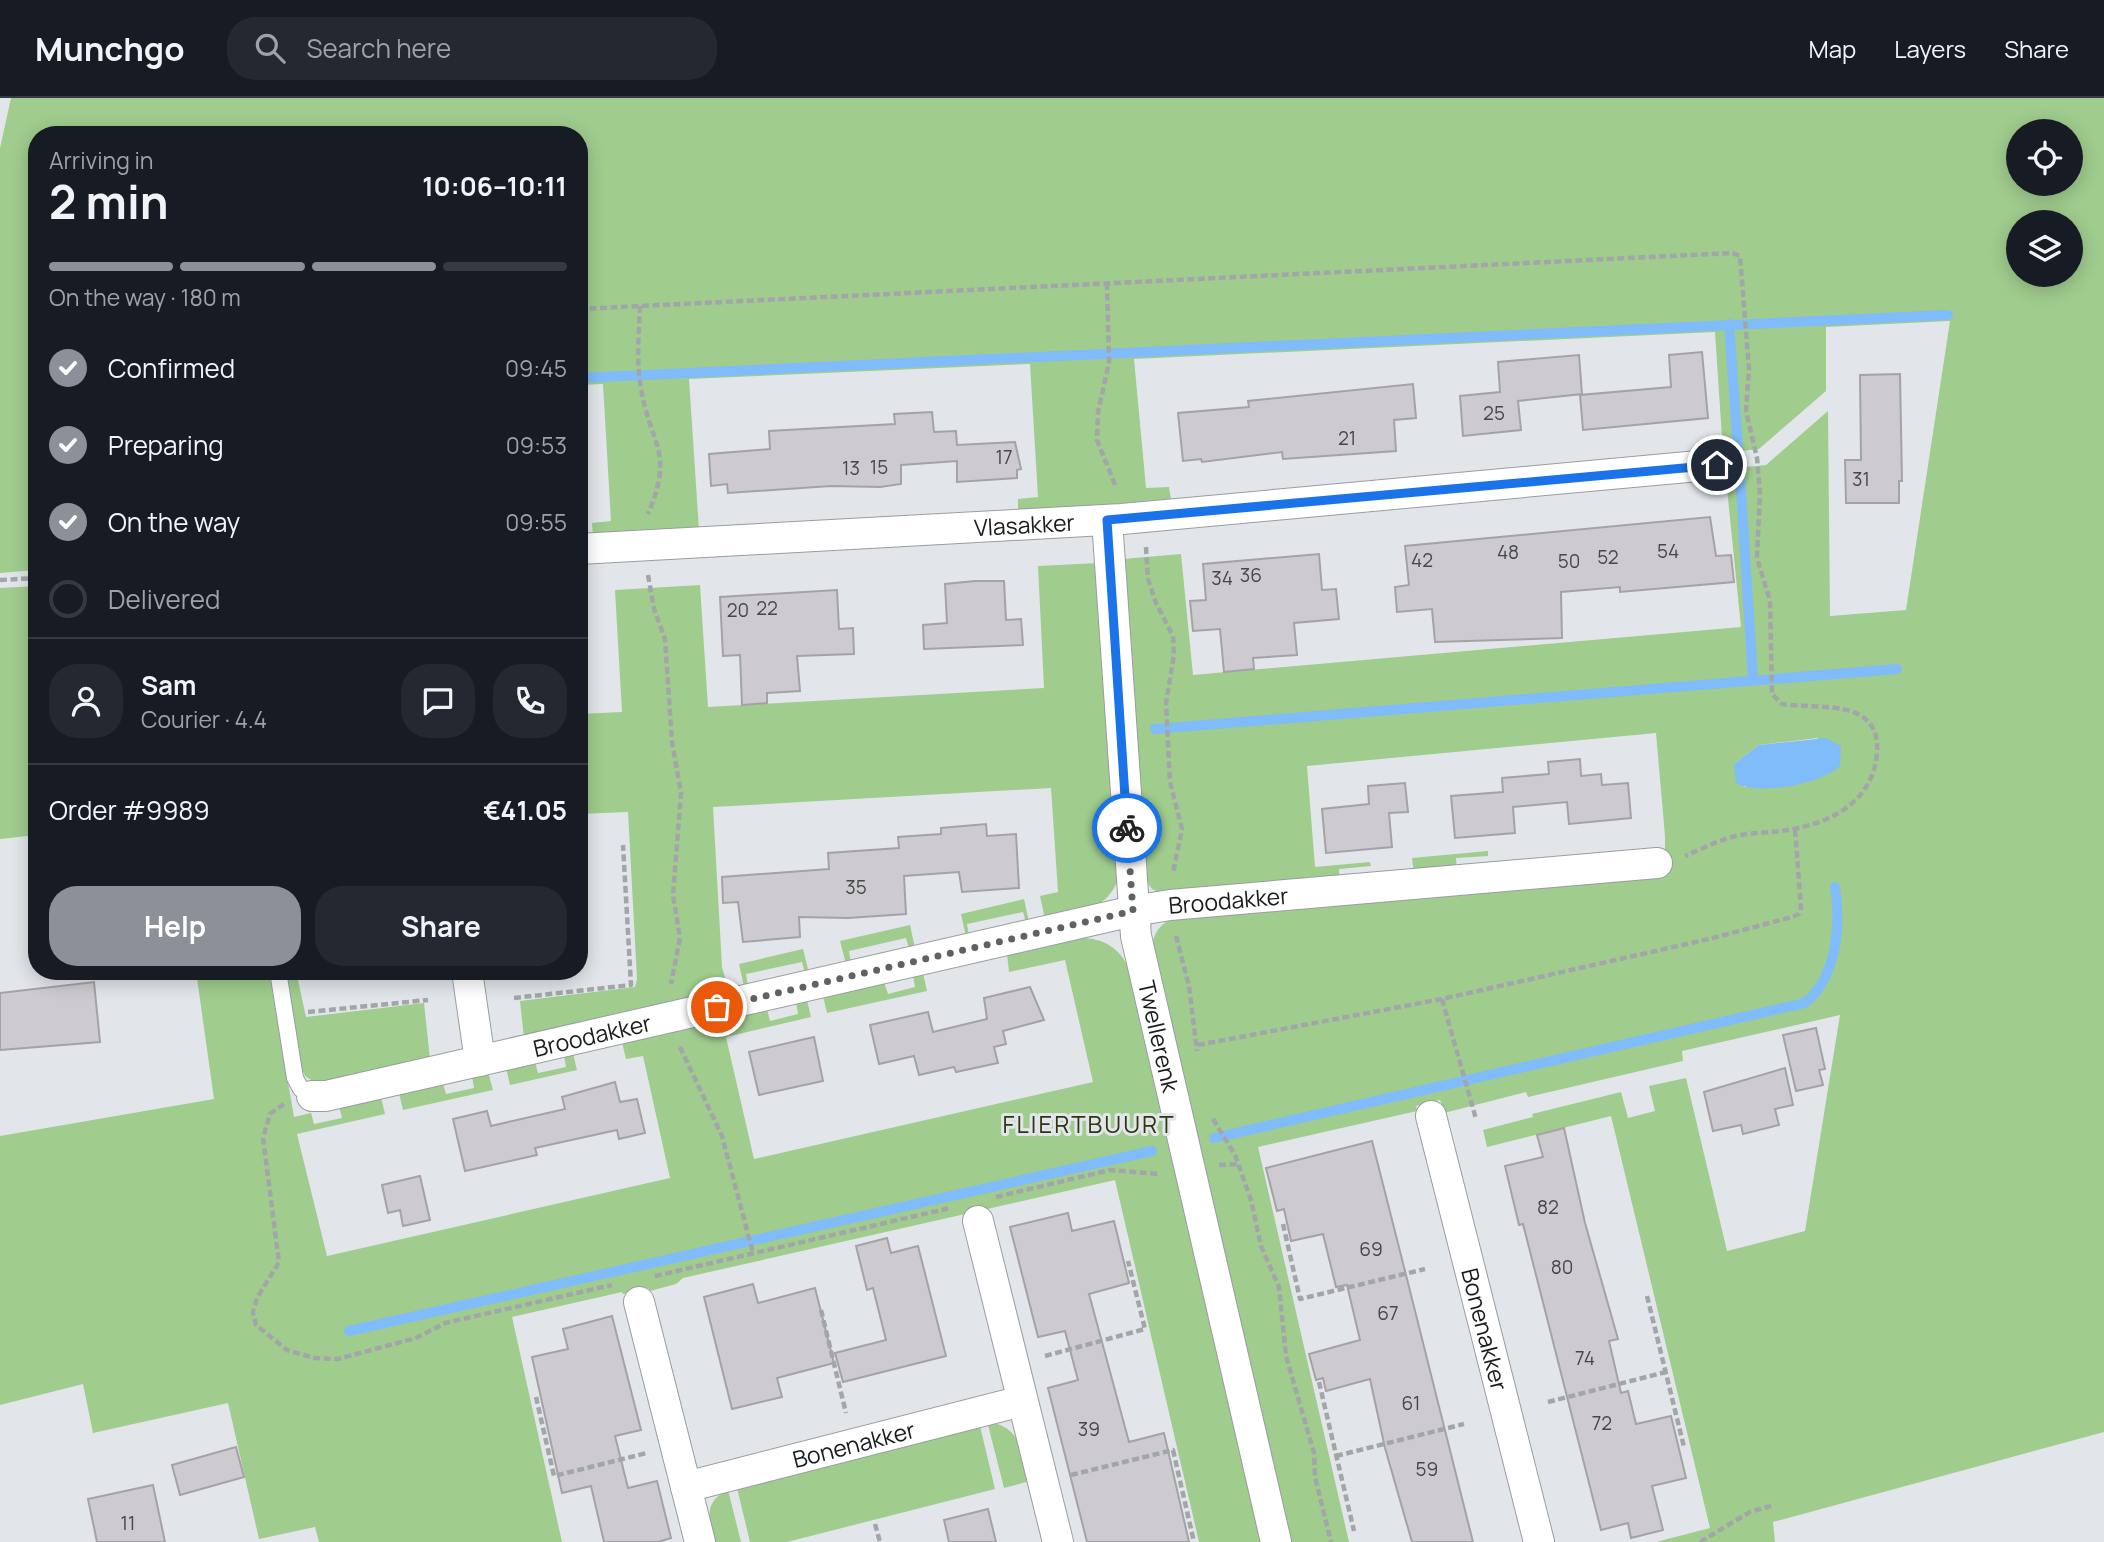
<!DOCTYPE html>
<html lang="en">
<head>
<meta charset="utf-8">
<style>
  :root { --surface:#171b24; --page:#242831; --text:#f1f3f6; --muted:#9ea1a6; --line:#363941; --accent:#8c9099 }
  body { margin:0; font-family:Manrope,sans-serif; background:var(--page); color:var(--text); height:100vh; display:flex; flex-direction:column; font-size:26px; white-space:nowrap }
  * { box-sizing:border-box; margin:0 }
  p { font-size:23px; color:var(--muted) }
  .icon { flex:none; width:38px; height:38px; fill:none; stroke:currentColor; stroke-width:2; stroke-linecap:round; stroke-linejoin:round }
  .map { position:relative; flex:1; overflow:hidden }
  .sheet { position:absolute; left:28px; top:28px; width:560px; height:854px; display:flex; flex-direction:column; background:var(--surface); border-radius:28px; box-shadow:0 4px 18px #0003 }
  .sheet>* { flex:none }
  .fabs { position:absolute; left:2006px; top:21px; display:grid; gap:14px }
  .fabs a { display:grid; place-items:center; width:77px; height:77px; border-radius:50%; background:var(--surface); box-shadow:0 4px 18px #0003; font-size:35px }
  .pin { position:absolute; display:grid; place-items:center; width:60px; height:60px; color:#fff; margin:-30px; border:4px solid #fff; border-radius:50%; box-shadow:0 2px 7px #0007 }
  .courier { position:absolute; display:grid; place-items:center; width:70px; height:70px; margin:-35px; border:5px solid #1a73e8; border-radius:50%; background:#fff; color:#222; box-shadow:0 2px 9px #0007 }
  .headline em { font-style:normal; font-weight:700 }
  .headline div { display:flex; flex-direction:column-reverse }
  .headline { display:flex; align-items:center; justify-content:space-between; height:119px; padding:0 21px }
  h1 { font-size:46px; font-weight:700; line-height:52px }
  .bar { display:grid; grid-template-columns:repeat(4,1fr); gap:10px 7px; align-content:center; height:84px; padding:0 21px }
  .bar i { height:9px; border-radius:5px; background:var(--line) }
  .bar .on { background:var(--accent) }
  .bar p { grid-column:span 4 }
  .line { display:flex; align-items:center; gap:18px; padding:0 21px; border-top:2px solid var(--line) }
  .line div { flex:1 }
  .round { display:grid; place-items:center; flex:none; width:74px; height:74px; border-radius:28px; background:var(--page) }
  ol { padding:0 21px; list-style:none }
  li { display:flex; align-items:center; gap:21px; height:77px }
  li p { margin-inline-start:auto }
  li .icon { padding:7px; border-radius:50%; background:var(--accent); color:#fff; stroke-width:4 }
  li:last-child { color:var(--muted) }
  li i { width:38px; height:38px; border:4px solid var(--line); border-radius:50% }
  .cta { display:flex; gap:14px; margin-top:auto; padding:14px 21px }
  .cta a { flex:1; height:80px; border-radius:28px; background:var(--accent); color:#fff; font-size:28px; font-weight:700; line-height:80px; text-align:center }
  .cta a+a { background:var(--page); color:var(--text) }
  header { display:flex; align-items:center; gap:42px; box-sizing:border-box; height:98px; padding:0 35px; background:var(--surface); border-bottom:2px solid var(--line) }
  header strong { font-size:33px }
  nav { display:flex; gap:38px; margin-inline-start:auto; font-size:24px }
  .search { width:490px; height:63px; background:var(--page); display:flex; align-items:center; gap:18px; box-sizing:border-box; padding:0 24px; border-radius:28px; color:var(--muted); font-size:26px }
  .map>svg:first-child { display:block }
</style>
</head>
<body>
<header>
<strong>Munchgo</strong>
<div class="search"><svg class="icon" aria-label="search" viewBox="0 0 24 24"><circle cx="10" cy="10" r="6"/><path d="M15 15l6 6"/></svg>Search here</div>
<nav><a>Map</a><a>Layers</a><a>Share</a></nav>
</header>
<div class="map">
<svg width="2104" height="1444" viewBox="0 0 2104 1444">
  <rect width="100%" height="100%" fill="#e2e6ea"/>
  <!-- green -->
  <g fill="#a0cc8e" fill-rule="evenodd">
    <path d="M 11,0 L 2104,0 L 2104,1334 L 1773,1424 L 1775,1444 L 1656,1444 L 1710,1430 L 1611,1018 L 1487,1049 L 1483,1032 L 1533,1019 L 1532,1016 L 1621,994 L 1628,1020 L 1655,1013 L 1649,988 L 1686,980 L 1727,1153 L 1805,1133 L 1840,917 L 1682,953 L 1683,963 L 1528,999 L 1526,994 L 1444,1015 L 1440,1002 L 1416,1008 L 1417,1013 L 1258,1049 L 1349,1444 L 1288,1444 L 1152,849 C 1155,830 1163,824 1180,817 L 1665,753 L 1665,738 L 1656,635 L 1307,668 L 1315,769 L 1370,764 L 1371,768 L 1339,771 L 1340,783 L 1165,797 L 1152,791 L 1143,779 L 1123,461 L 1181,456 L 1193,577 L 1741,529 L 1725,371 L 1766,367 L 1828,313 L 1830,518 L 1906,512 L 1950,223 L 1826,229 L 1826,293 L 1759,351 L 1723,355 L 1715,234 L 1134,261 L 1146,390 L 1169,389 L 1171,402 L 1018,414 L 1018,401 L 1038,399 L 1030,266 L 689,281 L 699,432 L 593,438 L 592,425 L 611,423 L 603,286 L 579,287 L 579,37 L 37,37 L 37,472 L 0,475 L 0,50 ZM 2018,33 L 2070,33 L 2070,86 L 2018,86 ZM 2018,124 L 2070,124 L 2070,177 L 2018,177 ZM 1818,640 L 1788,686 L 1744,689 L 1734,666 L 1759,647 Z"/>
    <path d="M 1098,465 L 1118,781 C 1107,814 1075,814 1045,821 L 1040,798 L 1058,794 L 1051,690 L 713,709 L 722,869 L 729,893 L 524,940 L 520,903 L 635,889 L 637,881 L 628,714 L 579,716 L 579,616 L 622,614 L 615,492 L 700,487 L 708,609 L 1044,590 L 1038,468 Z"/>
    <path d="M 37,488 L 37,737 L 0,741 L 0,490 Z"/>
    <path d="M 1488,753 L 1488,758 L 1456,760 L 1457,772 L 1414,776 L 1412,760 Z"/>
    <path d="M 1024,801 L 1029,824 L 1026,825 L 1023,814 L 967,826 L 969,838 L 966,839 L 961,816 Z"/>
    <path d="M 910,827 L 915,850 L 909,851 L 906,840 L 849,853 L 851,865 L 846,866 L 840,843 Z"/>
    <path d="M 1085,840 C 1107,842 1119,851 1129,870 L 1262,1444 L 1199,1444 L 1115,1082 L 683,1180 L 676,1186 L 650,1193 L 648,1190 L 623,1196 L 622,1194 L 512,1219 L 562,1444 L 319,1444 L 315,1429 L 259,1441 L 228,1305 L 93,1335 L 83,1286 L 0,1307 L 0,1038 L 214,1001 L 196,873 L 269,873 L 294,1019 L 311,1015 L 314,1026 L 342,1020 L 339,1008 L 381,999 L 385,1016 L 297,1036 L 327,1158 L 670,1080 L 643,958 L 626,961 L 622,944 L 767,911 L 770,923 L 798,916 L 796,904 L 807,902 L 811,919 L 726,939 L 754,1061 L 1093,984 L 1065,862 L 1009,874 L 1007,856 Z"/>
    <path d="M 803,851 L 809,875 L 805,875 L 802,864 L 746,876 L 748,888 L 744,889 L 739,866 Z"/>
    <path d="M 285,873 L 296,873 L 306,919 L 424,905 L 430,961 L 316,985 L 305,978 L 302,971 Z"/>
    <path d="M 923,875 L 927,893 L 827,915 L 823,898 L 884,884 L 888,896 L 915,889 L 913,878 Z"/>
    <path d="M 573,955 L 577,972 L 510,987 L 506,970 L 535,964 L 538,975 L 566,969 L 564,958 Z"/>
    <path d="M 488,974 L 493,992 L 403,1012 L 399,995 L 443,985 L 446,996 L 474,990 L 472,978 Z"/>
    <path d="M 997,1326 C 1023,1334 1023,1360 1030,1383 L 1004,1390 L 988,1327 Z"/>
    <path d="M 980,1328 L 995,1391 L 787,1444 L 750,1444 L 737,1390 Z"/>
    <path d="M 728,1392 L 741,1444 L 713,1444 C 709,1423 703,1403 728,1392 Z"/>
  </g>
  <!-- water -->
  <path fill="#81bcfa" d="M 1826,640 L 1841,648 L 1840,668 C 1821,686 1759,698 1736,685 L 1734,666 L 1759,647 Z"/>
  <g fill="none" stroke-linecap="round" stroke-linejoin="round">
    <!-- stream -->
    <g stroke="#81bcfa" stroke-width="10">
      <path d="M 1729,226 L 1738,350"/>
      <path d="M 579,280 L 1948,217"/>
      <path d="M 1740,376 L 1753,582"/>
      <path d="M 1155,631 L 1897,571"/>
      <path d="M 1214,1040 L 1805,905 C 1837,879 1841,827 1835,789"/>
      <path d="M 349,1233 L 1152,1053"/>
    </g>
  </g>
  <!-- building -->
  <g fill="#cecbd0" stroke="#a5a2a7" stroke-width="2">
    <path d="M 1702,254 L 1708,320 L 1583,332 L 1580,297 L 1671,289 L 1669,257 Z"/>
    <path d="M 1579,257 L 1582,296 L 1518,303 L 1521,332 L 1463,338 L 1460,298 L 1500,294 L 1498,264 Z"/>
    <path d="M 1900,276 L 1902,383 L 1899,383 L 1899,405 L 1846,405 L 1845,362 L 1861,362 L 1860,277 Z"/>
    <path d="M 1413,286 L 1416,320 L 1394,322 L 1396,353 L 1283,361 L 1282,354 L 1202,364 L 1201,361 L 1183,363 L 1178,315 L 1249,309 L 1248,303 Z"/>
    <path d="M 932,314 L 934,334 L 956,333 L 957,347 L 1015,344 L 1021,371 L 1017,372 L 1017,380 L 957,384 L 957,363 L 901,367 L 901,386 L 880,389 L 831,388 L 728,395 L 727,386 L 711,388 L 709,356 L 770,351 L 769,333 L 895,326 L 894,316 Z"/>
    <path d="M 1710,419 L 1716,458 L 1731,457 L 1734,484 L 1620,494 L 1620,489 L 1561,494 L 1562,540 L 1435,544 L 1432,511 L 1397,514 L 1395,489 L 1409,487 L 1405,448 Z"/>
    <path d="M 1319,456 L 1322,492 L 1336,491 L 1339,521 L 1294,525 L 1297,557 L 1253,560 L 1254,571 L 1224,574 L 1220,531 L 1193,533 L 1190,503 L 1206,502 L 1203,466 Z"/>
    <path d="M 975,483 L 1004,483 L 1006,522 L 1021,521 L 1023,547 L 924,551 L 923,527 L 947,525 L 945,486 Z"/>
    <path d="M 837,492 L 839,531 L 853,530 L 854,556 L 797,558 L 800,593 L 767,595 L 767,605 L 742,607 L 740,557 L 723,558 L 720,499 Z"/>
    <path d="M 1580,661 L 1581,678 L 1601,676 L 1602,687 L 1628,685 L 1631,720 L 1569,726 L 1567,704 L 1513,709 L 1515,735 L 1455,740 L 1451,698 L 1503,694 L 1502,680 L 1549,676 L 1548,664 Z"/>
    <path d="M 1405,685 L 1408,714 L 1389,715 L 1392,749 L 1326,755 L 1322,711 L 1369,706 L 1368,688 Z"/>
    <path d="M 986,726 L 987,738 L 1016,736 L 1019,790 L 962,794 L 959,774 L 904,778 L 906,816 L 848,820 L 799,819 L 800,839 L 743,844 L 738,804 L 723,805 L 722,779 L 829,771 L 828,755 L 899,750 L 898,739 L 941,736 L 941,730 Z"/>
    <path d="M 94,884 L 100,944 L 0,952 L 0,895 Z"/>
    <path d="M 1030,889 L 1044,922 L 1003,933 L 1006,946 L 994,949 L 998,965 L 956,974 L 954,969 L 919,977 L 914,958 L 879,966 L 870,927 L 928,914 L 933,934 L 987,921 L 984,900 Z"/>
    <path d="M 1816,930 L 1825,971 L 1819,972 L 1823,987 L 1796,993 L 1783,937 Z"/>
    <path d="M 814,939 L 823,983 L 759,997 L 749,954 Z"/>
    <path d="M 1785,970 L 1793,1007 L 1775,1011 L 1779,1027 L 1743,1036 L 1741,1027 L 1713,1033 L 1704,994 Z"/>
    <path d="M 615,984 L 620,1004 L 637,1001 L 645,1035 L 619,1041 L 617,1032 L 535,1050 L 537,1057 L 465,1073 L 453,1021 L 487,1013 L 491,1028 L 565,1011 L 562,999 Z"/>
    <path d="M 1564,1030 L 1585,1125 L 1618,1241 L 1609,1243 L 1621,1295 L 1628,1293 L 1636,1326 L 1671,1318 L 1686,1380 L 1652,1388 L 1663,1432 L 1631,1440 L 1628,1425 L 1601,1432 L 1523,1126 L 1519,1127 L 1505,1068 L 1543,1059 L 1537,1037 Z"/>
    <path d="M 1372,1043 L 1406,1177 L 1473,1444 L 1412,1444 L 1385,1350 L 1370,1281 L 1326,1293 L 1323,1280 L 1316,1282 L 1309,1256 L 1360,1242 L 1347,1187 L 1336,1189 L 1323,1136 L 1291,1143 L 1284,1111 L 1277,1113 L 1266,1070 Z"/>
    <path d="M 420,1078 L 430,1122 L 403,1128 L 400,1112 L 388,1115 L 382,1087 Z"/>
    <path d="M 1068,1115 L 1072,1133 L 1114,1123 L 1129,1185 L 1089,1196 L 1129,1344 L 1164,1335 L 1189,1444 L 1087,1444 L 1048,1290 L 1078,1282 L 1065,1233 L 1038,1239 L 1010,1129 Z"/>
    <path d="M 887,1140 L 891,1155 L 918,1148 L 946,1258 L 843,1284 L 835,1255 L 886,1242 L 873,1190 L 867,1192 L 856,1148 Z"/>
    <path d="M 753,1186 L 758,1205 L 815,1190 L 834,1265 L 777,1280 L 782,1299 L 732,1311 L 704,1199 Z"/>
    <path d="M 612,1218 L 641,1332 L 615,1338 L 628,1390 L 657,1383 L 671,1440 L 658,1444 L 604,1444 L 591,1388 L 562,1395 L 532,1259 L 568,1251 L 563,1231 Z"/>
    <path d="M 236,1349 L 244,1379 L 180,1397 L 172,1367 Z"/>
    <path d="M 153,1387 L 165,1444 L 97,1444 L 88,1401 Z"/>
    <path d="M 988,1411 L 996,1444 L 949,1444 L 944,1422 Z"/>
  </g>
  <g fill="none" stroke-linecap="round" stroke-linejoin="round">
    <defs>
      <path id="lane" d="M 278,873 L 295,980 L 301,991 L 312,998"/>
      <g id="street">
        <path id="s1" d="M 1107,422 L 1136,838 L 1276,1444"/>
        <path id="s2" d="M 579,451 L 1122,421 L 1720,366"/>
        <path d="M 467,873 L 480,963"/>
        <path id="s3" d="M 312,998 L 326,998 L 387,984 L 1133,813 L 1170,807 L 1657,765"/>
        <path id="s4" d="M 1431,1018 L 1539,1444"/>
        <path d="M 978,1123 L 1058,1444"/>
        <path d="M 639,1204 L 700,1444"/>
        <path id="s5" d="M 686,1389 L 1022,1303"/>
      </g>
    </defs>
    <!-- lane casing -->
    <use href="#lane" stroke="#999da1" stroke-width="18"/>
    <!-- street casing -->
    <use href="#street" stroke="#999da1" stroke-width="32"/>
    <!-- path -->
    <g stroke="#a2a6a9" stroke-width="4.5" stroke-dasharray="7 3.5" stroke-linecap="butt">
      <path d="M 1107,185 L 1109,264 L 1098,314 L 1097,342 L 1116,389"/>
      <path d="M 640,208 C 639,235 636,263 641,290 C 650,347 675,353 648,416"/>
      <path d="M 579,211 L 1732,155 L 1740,158 L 1749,271 L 1746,313 L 1757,360 L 1760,395 L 1757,460 L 1770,503 L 1772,596 L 1782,606 C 1817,612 1881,598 1877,655 C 1873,701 1836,723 1793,731 C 1774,735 1754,734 1735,738 C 1717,743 1701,751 1685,758"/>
      <path d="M 1146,449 L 1148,481 L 1156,505 L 1173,538 L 1174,557 L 1166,605 L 1170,684 L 1182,731 L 1173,775"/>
      <path d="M 648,477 L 654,511 L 665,541 L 672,644 L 681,695 L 673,797 L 680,840 L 671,886"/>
      <path d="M 0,482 L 37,480"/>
      <path d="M 1176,838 L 1189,888 L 1197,953"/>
      <path d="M 514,900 L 631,887 L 623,747"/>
      <path d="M 1442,901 L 1476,1021"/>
      <path d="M 308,914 L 428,902"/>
      <path d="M 1198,947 L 1442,901 L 1709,841 L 1792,819 L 1799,816 L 1801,810 L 1795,731"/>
      <path d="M 680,949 L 722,1038 L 753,1155"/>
      <path d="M 284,1006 L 270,1016 L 263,1040 L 279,1164 L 257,1200 L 253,1214 L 256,1227 L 287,1252 L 314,1260 L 338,1261 L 416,1240 L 445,1225 L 612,1187"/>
      <path d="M 1213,1021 L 1235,1057 L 1251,1102 L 1261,1148 L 1279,1189 L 1286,1258 L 1314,1355 L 1315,1379 L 1331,1444"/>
      <path d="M 1219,1067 L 1239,1066"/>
      <path d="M 996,1099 L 1110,1072 L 1158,1076"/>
      <path d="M 1283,1126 L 1300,1201 L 1425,1171"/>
      <path d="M 655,1178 L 950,1110"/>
      <path d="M 1647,1198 L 1684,1349"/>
      <path d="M 821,1212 L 846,1315"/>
      <path d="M 1045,1258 L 1145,1231 L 1128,1163"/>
      <path d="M 1319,1284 L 1354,1433"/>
      <path d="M 536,1299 L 554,1378 L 647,1355"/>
      <path d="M 1548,1304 L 1666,1274"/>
      <path d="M 1336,1358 L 1464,1326"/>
      <path d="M 1071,1377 L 1173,1352 L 1194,1444"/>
      <path d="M 875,1426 L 880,1444"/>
      <path d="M 1700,1444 L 1750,1414 L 1774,1407"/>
    </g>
    <!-- lane -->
    <use href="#lane" stroke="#fff" stroke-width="16"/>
    <!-- street -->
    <use href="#street" stroke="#fff" stroke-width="30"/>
  </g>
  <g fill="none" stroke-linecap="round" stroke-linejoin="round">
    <!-- done -->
    <path stroke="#5f6264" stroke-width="7" stroke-dasharray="0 12.6" d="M 717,909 L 1133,813 L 1127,730"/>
    <!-- route -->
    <path stroke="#1a73e8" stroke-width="9" d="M 1127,730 L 1107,422 L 1717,367"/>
  </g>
  <g text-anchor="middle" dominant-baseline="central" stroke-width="6" stroke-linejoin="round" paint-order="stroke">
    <!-- number labels -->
    <g font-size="19" fill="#464749">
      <text x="1494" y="315">25</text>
      <text x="1347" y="340">21</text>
      <text x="1004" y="359">17</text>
      <text x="879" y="369">15</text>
      <text x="851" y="370">13</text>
      <text x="1861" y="381">31</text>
      <text x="1668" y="453">54</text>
      <text x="1508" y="454">48</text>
      <text x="1608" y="459">52</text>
      <text x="1422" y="462">42</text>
      <text x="1569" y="463">50</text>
      <text x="1251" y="477">36</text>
      <text x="1222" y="480">34</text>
      <text x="767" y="510">22</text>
      <text x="738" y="512">20</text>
      <text x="856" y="789">35</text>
      <text x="1548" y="1109">82</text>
      <text x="1371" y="1151">69</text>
      <text x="1562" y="1169">80</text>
      <text x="1388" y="1215">67</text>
      <text x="1585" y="1260">74</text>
      <text x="1411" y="1305">61</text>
      <text x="1602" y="1325">72</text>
      <text x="1089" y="1331">39</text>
      <text x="1427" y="1371">59</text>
      <text x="128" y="1425">11</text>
    </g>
    <!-- street labels -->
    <g font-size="23" fill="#191b1c" stroke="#e2e6ea">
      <text stroke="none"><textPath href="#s2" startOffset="446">Vlasakker</textPath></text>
      <text stroke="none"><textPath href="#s3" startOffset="938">Broodakker</textPath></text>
      <text stroke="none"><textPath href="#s3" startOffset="287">Broodakker</textPath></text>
      <text stroke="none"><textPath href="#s1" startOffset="520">Twellerenk</textPath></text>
      <text stroke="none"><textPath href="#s4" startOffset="220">Bonenakker</textPath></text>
      <text stroke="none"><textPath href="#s5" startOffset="173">Bonenakker</textPath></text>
    </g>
    <!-- neighbourhood labels -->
    <g font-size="24" letter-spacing="2" fill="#2e360f" stroke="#e2e6ea">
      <text x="1089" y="1025">FLIERTBUURT</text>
    </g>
  </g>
</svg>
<div class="fabs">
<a><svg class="icon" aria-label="locate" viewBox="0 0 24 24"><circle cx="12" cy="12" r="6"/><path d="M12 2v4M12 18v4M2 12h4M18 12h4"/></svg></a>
<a><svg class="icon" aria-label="layers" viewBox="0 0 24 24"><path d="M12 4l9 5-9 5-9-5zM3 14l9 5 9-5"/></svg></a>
</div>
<div class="pin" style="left:717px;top:909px;background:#ea580c"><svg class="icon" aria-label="bag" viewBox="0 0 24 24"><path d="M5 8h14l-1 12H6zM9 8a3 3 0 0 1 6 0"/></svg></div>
<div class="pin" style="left:1717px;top:367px;background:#1f2937"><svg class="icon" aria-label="home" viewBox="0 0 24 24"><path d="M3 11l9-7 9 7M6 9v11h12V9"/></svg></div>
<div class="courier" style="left:1127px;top:730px"><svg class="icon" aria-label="bike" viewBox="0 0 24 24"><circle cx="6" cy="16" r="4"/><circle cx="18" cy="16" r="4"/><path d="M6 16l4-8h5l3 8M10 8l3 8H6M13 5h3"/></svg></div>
<section class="sheet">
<div class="headline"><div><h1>2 min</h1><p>Arriving in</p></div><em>10:06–10:11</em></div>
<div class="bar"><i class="on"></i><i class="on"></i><i class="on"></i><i></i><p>On the way · 180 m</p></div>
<ol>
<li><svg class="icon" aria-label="check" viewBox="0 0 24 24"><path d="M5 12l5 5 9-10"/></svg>Confirmed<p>09:45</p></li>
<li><svg class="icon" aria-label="check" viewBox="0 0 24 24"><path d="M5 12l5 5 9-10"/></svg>Preparing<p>09:53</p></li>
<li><svg class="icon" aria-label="check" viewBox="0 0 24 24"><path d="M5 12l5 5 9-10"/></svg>On the way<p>09:55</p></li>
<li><i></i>Delivered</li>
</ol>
<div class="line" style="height:126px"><a class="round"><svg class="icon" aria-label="person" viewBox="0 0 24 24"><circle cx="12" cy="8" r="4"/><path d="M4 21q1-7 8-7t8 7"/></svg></a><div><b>Sam</b><p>Courier · 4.4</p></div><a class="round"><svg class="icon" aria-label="chat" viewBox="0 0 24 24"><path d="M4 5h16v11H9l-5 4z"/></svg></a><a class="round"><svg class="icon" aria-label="phone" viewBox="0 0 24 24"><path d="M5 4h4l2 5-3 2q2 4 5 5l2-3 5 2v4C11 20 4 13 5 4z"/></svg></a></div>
<div class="line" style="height:91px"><div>Order #9989</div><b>€41.05</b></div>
<div class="cta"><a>Help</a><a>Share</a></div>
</section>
</div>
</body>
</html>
